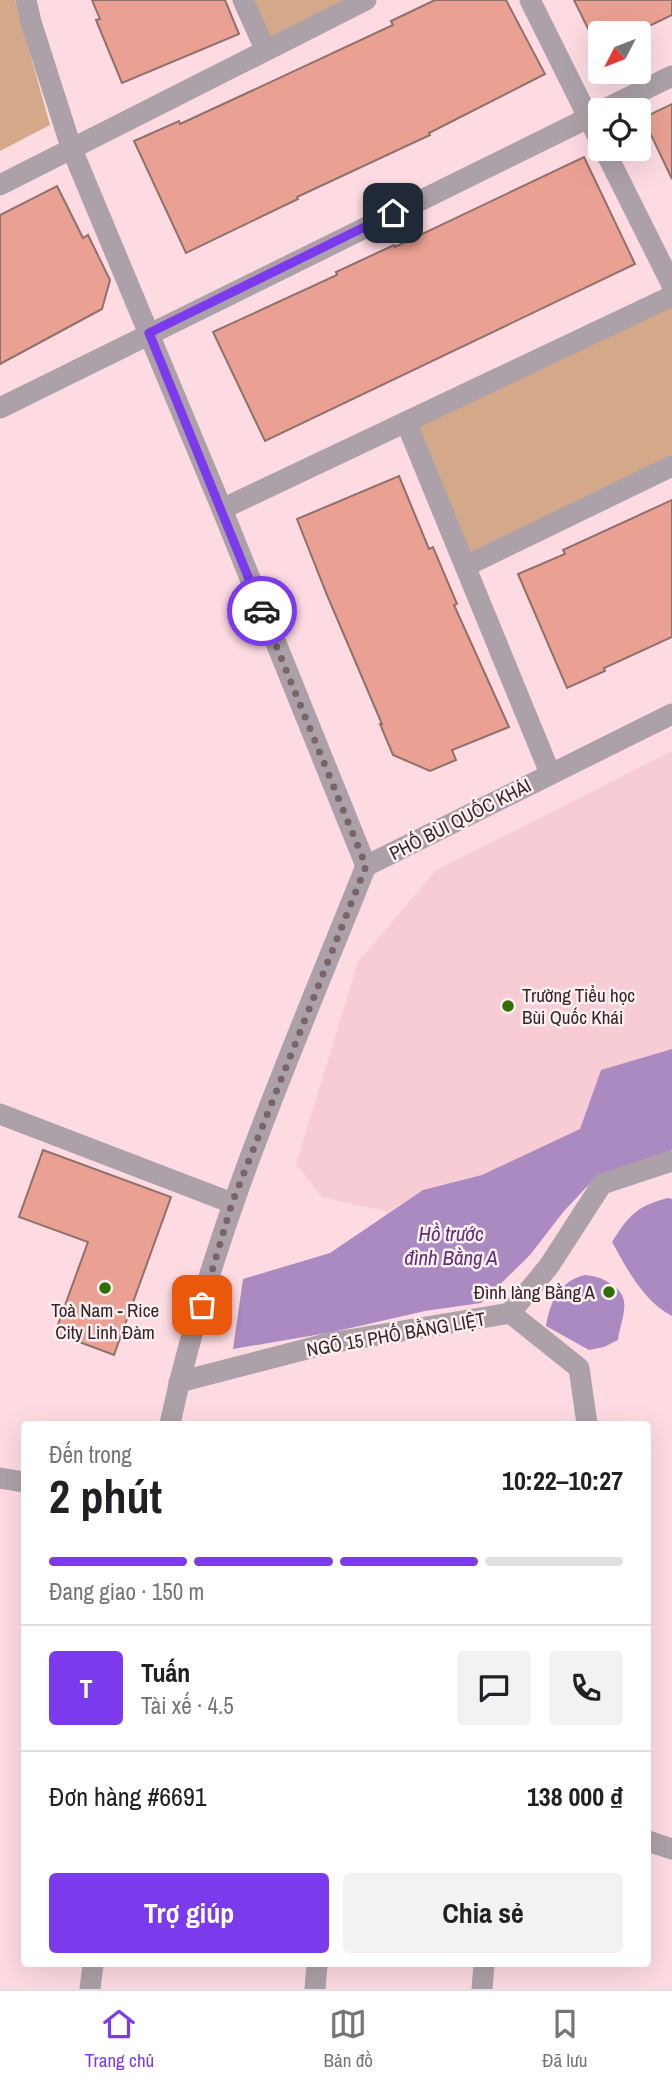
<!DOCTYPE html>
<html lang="vi">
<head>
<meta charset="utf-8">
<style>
  :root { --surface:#fff; --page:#f2f2f2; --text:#202124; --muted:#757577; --line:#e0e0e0; --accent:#7c3aed }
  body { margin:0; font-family:"Archivo Narrow",sans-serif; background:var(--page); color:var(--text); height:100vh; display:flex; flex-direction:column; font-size:26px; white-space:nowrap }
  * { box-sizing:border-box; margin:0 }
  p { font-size:23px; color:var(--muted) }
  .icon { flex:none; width:38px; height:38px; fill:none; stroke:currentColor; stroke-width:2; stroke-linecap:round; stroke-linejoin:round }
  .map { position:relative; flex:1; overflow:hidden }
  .side { position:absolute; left:21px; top:1421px; width:630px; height:546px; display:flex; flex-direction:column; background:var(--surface); border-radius:7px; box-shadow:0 7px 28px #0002 }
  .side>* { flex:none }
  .needle { width:46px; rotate:228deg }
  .buttons { position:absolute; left:588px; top:21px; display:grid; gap:14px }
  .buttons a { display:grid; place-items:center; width:63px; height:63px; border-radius:7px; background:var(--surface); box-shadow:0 7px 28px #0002; font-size:35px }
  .pin { position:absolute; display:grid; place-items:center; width:60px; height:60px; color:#fff; margin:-30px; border-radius:14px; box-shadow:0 4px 10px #0006 }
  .courier { position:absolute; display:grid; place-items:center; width:70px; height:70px; margin:-35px; border:5px solid #7c3aed; border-radius:50%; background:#fff; color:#222; box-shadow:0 2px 9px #0007 }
  .overview em { font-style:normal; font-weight:700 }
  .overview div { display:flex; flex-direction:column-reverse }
  .overview { display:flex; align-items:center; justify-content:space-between; height:119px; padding:0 28px }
  h1 { font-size:46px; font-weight:700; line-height:52px }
  .bar { display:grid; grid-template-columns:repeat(4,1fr); gap:10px 7px; align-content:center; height:84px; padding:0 28px }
  .bar i { height:9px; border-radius:5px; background:var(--line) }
  .bar .selected { background:var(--accent) }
  .bar p { grid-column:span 4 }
  .line { display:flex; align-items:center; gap:18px; padding:0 28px; border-top:2px solid var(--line) }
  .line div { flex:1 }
  .round { display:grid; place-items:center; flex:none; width:74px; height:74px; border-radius:7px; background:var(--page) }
  .button { display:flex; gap:14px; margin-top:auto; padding:14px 28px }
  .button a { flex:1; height:80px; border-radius:7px; background:var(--accent); color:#fff; font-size:28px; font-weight:700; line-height:80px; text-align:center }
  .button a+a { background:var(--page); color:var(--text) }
  .tabs { display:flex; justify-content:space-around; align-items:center; height:98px; border-top:2px solid var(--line); background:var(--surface); font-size:19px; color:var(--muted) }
  .tabs a { display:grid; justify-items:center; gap:4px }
  .tabs .selected { color:var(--accent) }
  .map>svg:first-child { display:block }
</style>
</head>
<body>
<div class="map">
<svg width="672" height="1989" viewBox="0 0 672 1989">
  <rect width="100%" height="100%" fill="#fedbe2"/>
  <!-- built -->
  <path fill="#f7ccd4" d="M 672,751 L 672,1049 L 601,1070 L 580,1129 L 482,1175 L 423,1190 L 388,1212 L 322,1197 L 296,1164 L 358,962 L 436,870 Z"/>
  <!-- green -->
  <g fill="#d4a989">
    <path d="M 0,0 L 15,0 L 50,125 L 0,151 Z"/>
    <path d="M 243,0 L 366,0 L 265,49 Z"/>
    <path d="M 672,296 L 672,466 L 466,566 L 406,422 Z"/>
  </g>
  <!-- water -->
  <g fill="#ab89c1">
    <path d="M 672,1049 L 672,1150 L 597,1176 L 564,1211 L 530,1255 L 481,1303 L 425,1311 L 333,1332 L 233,1349 L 243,1279 L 330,1253 L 423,1190 L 482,1175 L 580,1129 L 601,1070 Z"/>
    <path d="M 668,1198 L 672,1199 L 672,1316 C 644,1302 627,1269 612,1242 C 629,1215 637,1206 668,1198 Z"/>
    <path d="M 585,1275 C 595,1276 603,1278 611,1284 C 634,1298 621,1318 618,1340 L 604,1347 L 589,1350 L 546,1326 C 550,1302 559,1281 585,1275 Z"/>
  </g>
  <!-- building -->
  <g fill="#eaa193" stroke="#8f716b" stroke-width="2">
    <path d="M 92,0 L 225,0 L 239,34 L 122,83 L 96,20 L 100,19 Z"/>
    <path d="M 435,0 L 506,0 L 545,74 L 429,133 L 430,135 L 297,197 L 298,199 L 186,253 L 134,141 L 179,121 L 180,124 L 247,93 L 393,25 L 391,21 Z"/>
    <path d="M 574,0 L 672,0 L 672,15 L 635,33 L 601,33 L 600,31 L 600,53 Z"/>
    <path d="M 672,104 L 672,179 L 643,118 Z"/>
    <path d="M 584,157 L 635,264 L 265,441 L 213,332 L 337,275 L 336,272 L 394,245 L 395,247 Z"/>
    <path d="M 57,186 L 83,238 L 88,235 L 110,280 L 102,309 L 0,364 L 0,215 Z"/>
    <path d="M 399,476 L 429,549 L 433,547 L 457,604 L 454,605 L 509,727 L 452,750 L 456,760 L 430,771 L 393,755 L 380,724 L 382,724 L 327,595 L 297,519 Z"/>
    <path d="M 672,500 L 672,637 L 604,668 L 605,671 L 567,688 L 518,574 L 565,554 L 563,550 Z"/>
    <path d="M 43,1150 L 171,1197 L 114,1355 L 55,1333 L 88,1242 L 19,1217 Z"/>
  </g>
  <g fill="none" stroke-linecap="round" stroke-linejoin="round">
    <!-- minor -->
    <g stroke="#aca1a8" stroke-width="21">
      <path d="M 26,0 L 31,22 L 71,147 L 222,509 L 366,866"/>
      <path d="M 243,0 L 265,49"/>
      <path d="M 530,0 L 600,141"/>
      <path d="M 603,110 L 672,76"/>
      <path d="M 604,149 L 672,285"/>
      <path d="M 0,185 L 366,0"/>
      <path d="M 0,408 L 600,112"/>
      <path d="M 406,422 L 550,773"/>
      <path d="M 222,509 L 672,296"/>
      <path d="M 466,566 L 672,466"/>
      <path d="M 0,1114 L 232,1203"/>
      <path d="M 510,1313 L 579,1368 L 587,1424"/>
      <path d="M 179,1382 L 330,1343 L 510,1313 L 549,1266 L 602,1184 L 672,1161"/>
      <path d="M 170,1424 C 211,1231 293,1049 366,866 L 672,714"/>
      <path d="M 0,1478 L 24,1482"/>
      <path d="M 648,1841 L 672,1849"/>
      <path d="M 90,1989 L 93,1964"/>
      <path d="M 315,1989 L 317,1964"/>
      <path d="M 482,1989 L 484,1964"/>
    </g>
  </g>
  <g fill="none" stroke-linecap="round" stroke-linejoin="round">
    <!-- done -->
    <path stroke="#796569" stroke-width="7" stroke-dasharray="0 12.6" d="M 202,1305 L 232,1203 L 366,866 L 262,611"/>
    <!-- route -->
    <path stroke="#7c3aed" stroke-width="9" d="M 262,611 L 149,333 L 393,213"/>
  </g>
  <!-- markers -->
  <g fill="#306f04" stroke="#fdeff1" stroke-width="2.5">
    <circle cx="508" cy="1006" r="7"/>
    <circle cx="105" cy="1288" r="7"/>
    <circle cx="609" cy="1292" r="7"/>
  </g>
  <g text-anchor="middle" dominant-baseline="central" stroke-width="5" stroke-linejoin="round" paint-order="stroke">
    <!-- street labels -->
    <g font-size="19" fill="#322628" stroke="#fdeff1">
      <text transform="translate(460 819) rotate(-27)">PHỐ BÙI QUỐC KHÁI</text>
      <text transform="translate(396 1334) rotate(-10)">NGÕ 15 PHỐ BẰNG LIỆT</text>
    </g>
    <!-- poi labels -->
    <g font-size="19" fill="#322628" stroke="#fdeff1" text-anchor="start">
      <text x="522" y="995">Trường Tiểu học<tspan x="522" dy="22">Bùi Quốc Khái</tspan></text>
      <text x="595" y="1292" text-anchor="end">Đình làng Bằng A</text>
      <text x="105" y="1310" text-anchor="middle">Toà Nam - Rice<tspan x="105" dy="22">City Linh Đàm</tspan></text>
    </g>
    <!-- water labels -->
    <g font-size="21" font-style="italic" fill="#5d3075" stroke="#fdeff1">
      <text x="451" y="1233">Hồ trước<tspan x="451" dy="24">đình Bằng A</tspan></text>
    </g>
  </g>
</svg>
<div class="buttons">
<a><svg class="needle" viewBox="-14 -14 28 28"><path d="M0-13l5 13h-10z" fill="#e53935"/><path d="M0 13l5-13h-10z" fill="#757577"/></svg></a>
<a><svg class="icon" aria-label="locate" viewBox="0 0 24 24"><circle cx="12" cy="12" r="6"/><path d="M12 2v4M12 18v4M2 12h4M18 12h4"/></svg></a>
</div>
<div class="pin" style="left:202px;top:1305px;background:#ea580c"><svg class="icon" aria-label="bag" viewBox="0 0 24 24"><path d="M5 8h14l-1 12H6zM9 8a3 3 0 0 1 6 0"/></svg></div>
<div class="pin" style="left:393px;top:213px;background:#1f2937"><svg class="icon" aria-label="home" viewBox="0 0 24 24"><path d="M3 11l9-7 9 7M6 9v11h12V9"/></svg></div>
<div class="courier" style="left:262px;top:611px"><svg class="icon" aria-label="car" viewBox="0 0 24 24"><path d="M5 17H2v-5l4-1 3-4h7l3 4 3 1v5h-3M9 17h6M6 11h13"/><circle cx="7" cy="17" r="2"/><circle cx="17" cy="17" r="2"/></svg></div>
<section class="side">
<div class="overview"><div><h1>2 phút</h1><p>Đến trong</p></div><em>10:22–10:27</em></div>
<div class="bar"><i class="selected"></i><i class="selected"></i><i class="selected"></i><i></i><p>Đang giao · 150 m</p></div>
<div class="line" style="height:126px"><b class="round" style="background:var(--accent);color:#fff">T</b><div><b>Tuấn</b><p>Tài xế · 4.5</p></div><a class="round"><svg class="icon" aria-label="chat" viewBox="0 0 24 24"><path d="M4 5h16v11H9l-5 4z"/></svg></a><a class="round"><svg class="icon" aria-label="phone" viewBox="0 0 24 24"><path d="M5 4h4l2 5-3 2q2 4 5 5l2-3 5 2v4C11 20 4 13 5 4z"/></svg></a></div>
<div class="line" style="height:91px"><div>Đơn hàng #6691</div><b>138 000 ₫</b></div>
<div class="button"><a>Trợ giúp</a><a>Chia sẻ</a></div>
</section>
</div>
<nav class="tabs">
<a class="selected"><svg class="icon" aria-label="home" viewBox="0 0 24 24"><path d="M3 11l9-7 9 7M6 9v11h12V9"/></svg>Trang chủ</a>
<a><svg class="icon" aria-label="map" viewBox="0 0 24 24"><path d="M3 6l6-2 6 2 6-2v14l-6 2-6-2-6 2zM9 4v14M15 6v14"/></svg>Bản đồ</a>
<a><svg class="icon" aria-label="saved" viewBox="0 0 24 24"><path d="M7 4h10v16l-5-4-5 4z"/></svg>Đã lưu</a>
</nav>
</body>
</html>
